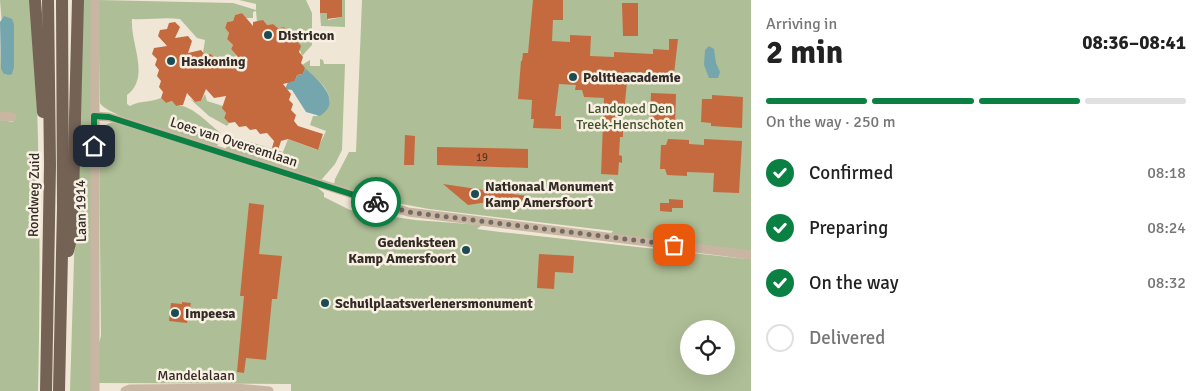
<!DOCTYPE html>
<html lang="en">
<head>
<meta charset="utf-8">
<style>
  :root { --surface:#fff; --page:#f2f2f2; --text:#222; --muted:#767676; --line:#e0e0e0; --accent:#0b8043 }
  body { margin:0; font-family:Signika,sans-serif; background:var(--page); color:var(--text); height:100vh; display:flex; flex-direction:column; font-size:19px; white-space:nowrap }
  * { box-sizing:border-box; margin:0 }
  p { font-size:16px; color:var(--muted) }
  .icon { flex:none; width:28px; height:28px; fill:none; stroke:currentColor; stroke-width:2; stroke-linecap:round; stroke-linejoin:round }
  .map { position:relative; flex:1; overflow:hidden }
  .sheet { display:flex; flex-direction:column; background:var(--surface); width:450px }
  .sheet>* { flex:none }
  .fabs { position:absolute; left:680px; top:320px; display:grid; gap:10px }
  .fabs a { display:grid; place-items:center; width:55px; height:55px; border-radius:50%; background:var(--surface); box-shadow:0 5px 20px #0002; font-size:25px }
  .pin { position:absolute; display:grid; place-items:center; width:42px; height:42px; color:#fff; margin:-21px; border-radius:10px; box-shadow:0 2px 8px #0006 }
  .courier { position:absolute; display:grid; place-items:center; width:50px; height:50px; margin:-25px; border:4px solid #0b8043; border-radius:50%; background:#fff; color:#222; box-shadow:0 1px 6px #0007 }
  .headline em { font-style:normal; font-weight:800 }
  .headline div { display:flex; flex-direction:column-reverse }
  .headline { display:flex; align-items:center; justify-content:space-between; height:85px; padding:0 15px }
  h1 { font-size:32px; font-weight:800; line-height:38px }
  .bar { display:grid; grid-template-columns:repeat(4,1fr); gap:8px 5px; align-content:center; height:60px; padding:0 15px }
  .bar i { height:6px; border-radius:4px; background:var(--line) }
  .bar .current { background:var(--accent) }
  .bar p { grid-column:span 4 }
  ol { padding:0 15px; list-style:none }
  li { display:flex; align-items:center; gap:15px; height:55px }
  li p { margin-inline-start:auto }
  li .icon { padding:5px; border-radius:50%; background:var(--accent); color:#fff; stroke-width:4 }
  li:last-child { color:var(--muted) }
  li i { width:28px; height:28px; border:2px solid var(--line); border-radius:50% }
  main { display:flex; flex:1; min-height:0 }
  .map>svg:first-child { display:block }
</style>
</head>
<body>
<main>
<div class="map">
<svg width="751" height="391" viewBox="0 0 751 391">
  <rect width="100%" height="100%" fill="#f0e6d6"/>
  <!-- green -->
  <g fill="#aebe96" fill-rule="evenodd">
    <path d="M 0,0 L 32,0 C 40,130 41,261 38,391 L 0,391 L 0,120 L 13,122 L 16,115 L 0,112 L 0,44 L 1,69 L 6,75 Z"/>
    <path d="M 82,0 L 91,0 L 91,391 L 70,391 Z"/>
    <path d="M 98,0 L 233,3 L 256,10 L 256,4 L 239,0 L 306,0 L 312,13 L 312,45 L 302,56 L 297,41 L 298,35 L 294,31 L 288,32 L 284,27 L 278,28 L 273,24 L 267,25 L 257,22 L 256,11 L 253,12 L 253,18 L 246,18 L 242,13 L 235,15 L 233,21 L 227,22 L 225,28 L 229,33 L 227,39 L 233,45 L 231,49 L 236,55 L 234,59 C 224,56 220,63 211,54 L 205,55 L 203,53 L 205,40 L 197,38 L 180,19 C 163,17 149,20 132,19 C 130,44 151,77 127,95 L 127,104 L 130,106 C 140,100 149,103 161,98 L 166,103 L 172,101 L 176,106 C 191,103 209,125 221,133 L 219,143 L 216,147 C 195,140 109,118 100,103 Z"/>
    <path d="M 342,0 L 345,0 L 345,27 L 321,26 L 320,13 L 327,13 L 328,20 L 342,17 Z"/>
    <path d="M 362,0 L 751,0 L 751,391 L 291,391 L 291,384 L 99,383 L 99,343 L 101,336 L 99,137 C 102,126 107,122 118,122 L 317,187 L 324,193 L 324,197 L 350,210 L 374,214 L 415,220 L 482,225 L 477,229 L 500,232 L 747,259 L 609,236 L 613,231 L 429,209 L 354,195 L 334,185 L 335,179 L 349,152 L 356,152 ZM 689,329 L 726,329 L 726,366 L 689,366 Z"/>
    <path d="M 320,59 L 323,60 L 324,64 L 345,64 L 342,150 L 335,164 L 322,179 L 316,180 L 225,151 L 230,136 L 283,152 L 288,139 L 317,150 L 326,131 L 310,125 L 313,116 L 317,116 L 330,101 C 328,84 312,77 302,65 L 310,60 L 310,66 L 320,66 Z"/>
    <path d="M 205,94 L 207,101 L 223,106 L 226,113 L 224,118 L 229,123 L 227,126 L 209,116 L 189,98 L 195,102 L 201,101 Z"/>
  </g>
  <!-- water -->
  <g fill="#75a6ad">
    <path d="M 4,16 L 12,19 L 14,24 L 14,67 L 12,74 L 9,75 L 4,74 L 1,69 L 0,22 Z"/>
    <path d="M 709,46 L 714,49 L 716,63 L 720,72 L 718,78 L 709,78 L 704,65 L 705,50 Z"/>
    <path d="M 305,68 C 318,80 344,101 320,116 L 306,112 L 292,90 L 285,89 L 288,82 L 295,81 L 297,75 L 303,74 Z"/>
  </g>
  <!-- building -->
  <g fill="#c56a3f">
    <path d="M 320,0 L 342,0 L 342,17 L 327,19 L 327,13 L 320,13 Z"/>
    <path d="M 533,0 L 563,0 L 563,20 L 553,20 L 552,41 L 570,42 L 570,35 L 591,36 L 590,56 L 614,57 L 614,52 L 653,54 L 653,49 L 669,50 L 669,39 L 678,39 L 674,74 L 628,72 L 624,112 L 621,112 L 620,130 L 623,130 L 623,137 L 620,137 L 619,155 L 622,156 L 622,163 L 619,162 L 618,175 L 601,174 L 604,98 L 584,97 L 582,90 L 575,90 L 576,85 L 559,84 L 555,116 L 561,116 L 561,129 L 533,128 L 534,119 L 531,119 L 532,100 L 518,99 L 521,61 L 522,61 L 523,53 L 528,53 Z"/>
    <path d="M 622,3 L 638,3 L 638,36 L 623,36 Z"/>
    <path d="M 242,13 L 253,26 L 253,22 L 263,20 L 267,25 L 273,24 L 278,28 L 284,27 L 288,32 L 294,31 L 298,35 L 297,41 L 301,46 L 299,52 L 303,57 L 301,63 L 305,68 L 303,74 L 297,75 L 295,81 L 283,84 L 291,94 L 289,100 L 293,104 L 291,110 L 296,115 L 294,121 L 298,126 L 323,134 L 318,150 L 288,139 L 281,141 L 278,150 L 272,148 L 274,141 L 267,133 L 260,134 L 256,129 L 250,130 L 246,126 L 239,127 L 235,122 L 229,123 L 224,118 L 226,113 L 222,108 L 226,96 L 214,98 L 206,89 L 201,101 L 195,102 L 187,93 L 183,105 L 176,106 L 172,101 L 166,103 L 161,98 L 163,92 L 159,87 L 161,81 L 157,76 L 159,70 L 155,65 L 157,59 L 152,54 L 154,48 L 167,46 L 158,36 L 160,30 L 167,29 L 169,23 L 175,22 L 180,27 L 175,38 L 188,36 L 192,41 L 188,53 L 201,50 L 205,55 L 211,54 L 215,58 L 243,63 L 231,49 L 233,45 L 227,39 L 229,33 L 225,28 L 227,22 L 233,21 L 235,15 Z"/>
    <path d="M 651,93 L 676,94 L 675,125 L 650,124 Z"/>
    <path d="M 712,95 L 743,97 L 742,128 L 711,126 L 711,123 L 701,122 L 702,99 L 712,99 Z"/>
    <path d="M 405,135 L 415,136 L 414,165 L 404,165 Z"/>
    <path d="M 668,139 L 689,140 L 689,144 L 704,145 L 704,139 L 742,141 L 739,193 L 713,192 L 714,173 L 687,172 L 687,176 L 667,175 L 665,169 L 660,169 L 661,145 L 666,145 Z"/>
    <path d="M 437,147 L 528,149 L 528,168 L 437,165 Z"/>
    <path d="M 443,184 L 504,193 L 528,196 L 515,207 L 509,199 L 468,205 Z"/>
    <path d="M 669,199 L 683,200 L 683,208 L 672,208 L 672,212 L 660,211 L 660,203 L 669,203 Z"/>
    <path d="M 249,203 L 264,205 L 259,254 L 282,256 L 277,299 L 272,299 L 266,360 L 246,358 L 244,373 L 237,372 L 244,296 L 240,296 Z"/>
    <path d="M 539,254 L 574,256 L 573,273 L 555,272 L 554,289 L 537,288 Z"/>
    <path d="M 182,302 L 191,303 L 187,323 L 169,321 L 171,303 L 182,304 Z"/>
  </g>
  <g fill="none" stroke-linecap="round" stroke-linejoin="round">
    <!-- street -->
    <g stroke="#c8b6a2" stroke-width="9">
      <path d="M 95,0 L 95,391"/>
      <path d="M 0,116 L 12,117"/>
      <path d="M 94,116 L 109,117 L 157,131 L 408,212 L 751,255"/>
      <path d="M 125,391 L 130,389 L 236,388 L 269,391"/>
    </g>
    <!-- primary -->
    <g stroke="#746255" stroke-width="12">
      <path d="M 35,0 L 43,112"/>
      <path d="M 68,251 L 72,235 L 78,0"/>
      <path d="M 46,391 L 50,165 L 48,0"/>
      <path d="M 59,391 L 63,208 L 62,0"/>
    </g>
  </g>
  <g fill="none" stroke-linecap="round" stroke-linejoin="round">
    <!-- done -->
    <path stroke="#746c63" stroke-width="5" stroke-dasharray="0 9" d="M 376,202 L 408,212 L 674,245"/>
    <!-- route -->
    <path stroke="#0b8043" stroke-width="6" d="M 94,146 L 94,116 L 109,117 L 376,202"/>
  </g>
  <!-- markers -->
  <g fill="#1b4b53" stroke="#f8f0e2" stroke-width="2">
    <circle cx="268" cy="35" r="5"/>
    <circle cx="171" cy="61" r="5"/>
    <circle cx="573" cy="77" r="5"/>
    <circle cx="475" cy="194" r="5"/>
    <circle cx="466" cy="250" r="5"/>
    <circle cx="325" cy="303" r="5"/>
    <circle cx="175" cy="313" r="5"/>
  </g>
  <g text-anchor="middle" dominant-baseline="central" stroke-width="5" stroke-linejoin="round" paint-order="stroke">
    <!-- number labels -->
    <g font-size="11" fill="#573a2c">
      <text x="482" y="157">19</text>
    </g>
    <!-- poi labels -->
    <g font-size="14" font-weight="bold" fill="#322a25" stroke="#f8f0e2" text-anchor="start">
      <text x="278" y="35">Districon</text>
      <text x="181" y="61">Haskoning</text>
      <text x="583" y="77">Politieacademie</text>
      <text x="485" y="186">Nationaal Monument<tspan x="485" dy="16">Kamp Amersfoort</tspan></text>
      <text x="456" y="242" text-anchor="end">Gedenksteen<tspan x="456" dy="16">Kamp Amersfoort</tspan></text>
      <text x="335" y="303">Schuilplaatsverlenersmonument</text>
      <text x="185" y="313">Impeesa</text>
    </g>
    <!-- park labels -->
    <g font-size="14" fill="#3f5029" stroke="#f8f0e2">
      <text x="630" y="108">Landgoed Den<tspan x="630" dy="16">Treek-Henschoten</tspan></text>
    </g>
    <!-- street labels -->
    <g font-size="14" fill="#322a25" stroke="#f8f0e2">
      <text transform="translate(234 142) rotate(18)">Loes van Overeemlaan</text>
      <text transform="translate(34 195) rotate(-89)">Rondweg Zuid</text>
      <text transform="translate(81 211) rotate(-91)">Laan 1914</text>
      <text x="196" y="375">Mandelalaan</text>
    </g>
  </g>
</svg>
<div class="fabs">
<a><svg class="icon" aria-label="locate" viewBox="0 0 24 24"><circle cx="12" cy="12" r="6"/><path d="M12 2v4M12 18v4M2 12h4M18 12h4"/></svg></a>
</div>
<div class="pin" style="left:674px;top:245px;background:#ea580c"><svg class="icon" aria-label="bag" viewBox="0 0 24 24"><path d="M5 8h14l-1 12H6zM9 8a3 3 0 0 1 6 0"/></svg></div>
<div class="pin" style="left:94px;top:146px;background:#1f2937"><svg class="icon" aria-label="home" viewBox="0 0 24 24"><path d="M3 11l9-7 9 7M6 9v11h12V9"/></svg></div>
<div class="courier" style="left:376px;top:202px"><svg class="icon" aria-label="bike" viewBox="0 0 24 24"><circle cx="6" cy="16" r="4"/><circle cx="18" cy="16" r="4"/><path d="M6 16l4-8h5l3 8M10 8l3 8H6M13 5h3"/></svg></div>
</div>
<section class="sheet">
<div class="headline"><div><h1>2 min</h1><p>Arriving in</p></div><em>08:36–08:41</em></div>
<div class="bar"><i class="current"></i><i class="current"></i><i class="current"></i><i></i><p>On the way · 250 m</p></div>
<ol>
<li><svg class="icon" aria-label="check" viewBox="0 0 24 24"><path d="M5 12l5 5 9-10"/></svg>Confirmed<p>08:18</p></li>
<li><svg class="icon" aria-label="check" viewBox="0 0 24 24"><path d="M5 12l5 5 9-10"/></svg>Preparing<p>08:24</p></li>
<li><svg class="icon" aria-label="check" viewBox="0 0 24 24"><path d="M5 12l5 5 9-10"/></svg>On the way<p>08:32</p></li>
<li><i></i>Delivered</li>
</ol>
</section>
</main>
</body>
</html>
